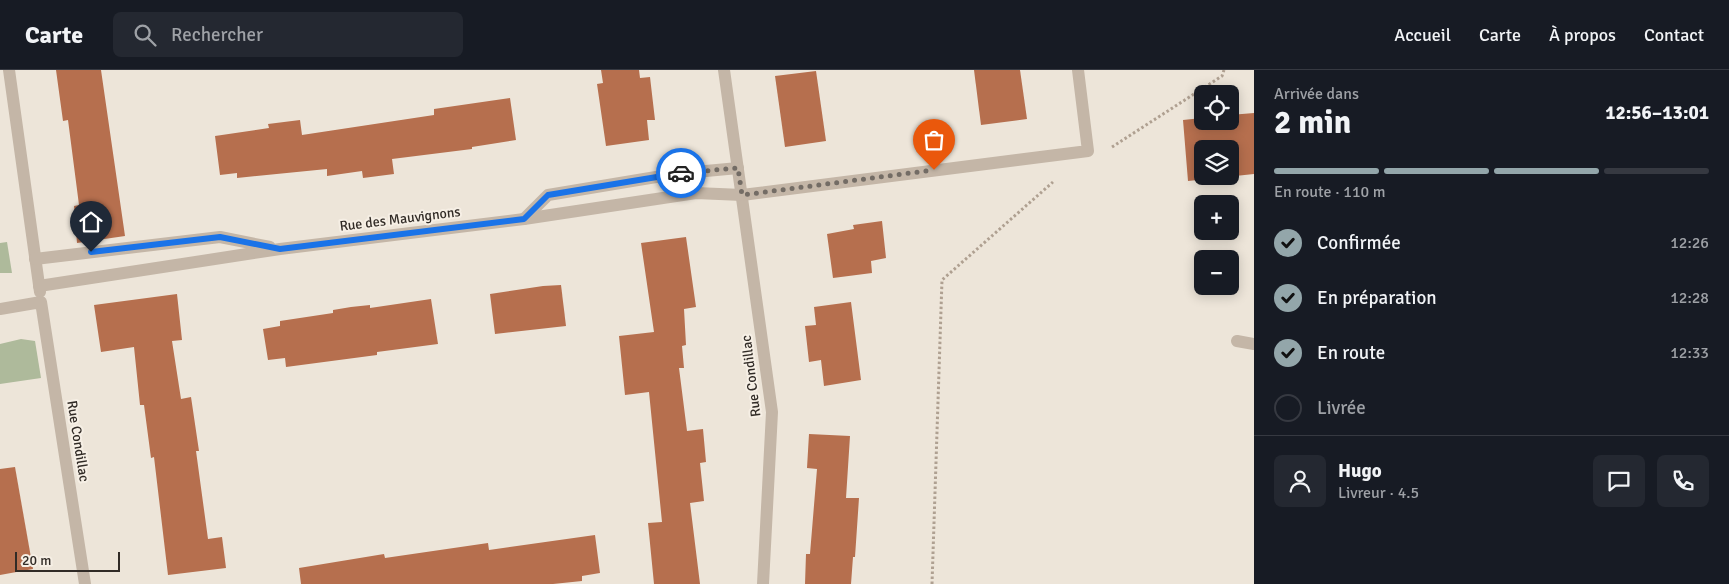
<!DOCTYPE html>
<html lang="fr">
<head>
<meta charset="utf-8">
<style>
  :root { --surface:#171b24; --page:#242831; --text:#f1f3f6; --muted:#9ea1a6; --line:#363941; --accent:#93a6aa }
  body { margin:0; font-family:Signika,sans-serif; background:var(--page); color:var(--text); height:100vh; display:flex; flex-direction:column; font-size:19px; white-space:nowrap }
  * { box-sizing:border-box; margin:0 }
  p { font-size:16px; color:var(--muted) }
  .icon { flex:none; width:28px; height:28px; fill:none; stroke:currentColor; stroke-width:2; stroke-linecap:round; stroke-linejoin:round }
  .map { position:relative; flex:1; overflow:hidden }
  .sheet { display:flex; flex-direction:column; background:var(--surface); width:475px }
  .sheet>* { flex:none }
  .fabs { position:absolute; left:1194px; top:15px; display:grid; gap:10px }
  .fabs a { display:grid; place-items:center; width:45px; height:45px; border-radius:8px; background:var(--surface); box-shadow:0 2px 12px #0003; font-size:25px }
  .scale { position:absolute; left:15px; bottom:12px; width:105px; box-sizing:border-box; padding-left:5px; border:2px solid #312b26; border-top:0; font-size:14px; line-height:18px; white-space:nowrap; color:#312b26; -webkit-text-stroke:4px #f6efe5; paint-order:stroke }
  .pin { position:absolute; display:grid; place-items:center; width:42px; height:42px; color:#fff; margin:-51px -21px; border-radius:50% 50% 50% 0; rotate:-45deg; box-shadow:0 0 5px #0007 }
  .pin .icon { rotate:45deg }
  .courier { position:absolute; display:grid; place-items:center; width:50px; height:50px; margin:-25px; border:4px solid #1a73e8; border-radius:50%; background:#fff; color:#222; box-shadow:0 1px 6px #0007 }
  .headline em { font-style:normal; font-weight:800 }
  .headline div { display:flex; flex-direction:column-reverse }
  .headline { display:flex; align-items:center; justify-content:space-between; height:85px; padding:0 20px }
  h1 { font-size:32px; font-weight:800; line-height:38px }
  .bar { display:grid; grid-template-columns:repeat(4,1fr); gap:8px 5px; align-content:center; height:60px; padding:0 20px }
  .bar i { height:6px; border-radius:4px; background:var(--line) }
  .bar .current { background:var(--accent) }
  .bar p { grid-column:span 4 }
  .line { display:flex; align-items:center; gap:12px; padding:0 20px; border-top:1px solid var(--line) }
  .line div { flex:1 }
  .round { display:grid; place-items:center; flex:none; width:52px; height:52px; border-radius:8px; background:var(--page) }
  ol { padding:0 20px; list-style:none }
  li { display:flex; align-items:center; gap:15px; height:55px }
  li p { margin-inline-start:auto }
  li .icon { padding:5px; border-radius:50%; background:var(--accent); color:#111; stroke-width:4 }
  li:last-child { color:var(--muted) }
  li i { width:28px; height:28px; border:2px solid var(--line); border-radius:50% }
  header { display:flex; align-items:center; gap:30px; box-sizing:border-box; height:70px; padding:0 25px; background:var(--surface); border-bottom:1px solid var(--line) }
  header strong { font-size:24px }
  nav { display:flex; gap:28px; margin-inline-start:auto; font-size:18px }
  .search { width:350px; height:45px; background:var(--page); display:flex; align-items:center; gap:12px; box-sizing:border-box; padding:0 18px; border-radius:8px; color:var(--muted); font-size:19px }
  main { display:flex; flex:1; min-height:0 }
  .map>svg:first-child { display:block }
</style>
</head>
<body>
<header>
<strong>Carte</strong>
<div class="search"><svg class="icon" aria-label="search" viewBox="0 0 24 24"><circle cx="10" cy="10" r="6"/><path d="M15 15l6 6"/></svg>Rechercher</div>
<nav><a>Accueil</a><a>Carte</a><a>À propos</a><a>Contact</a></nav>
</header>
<main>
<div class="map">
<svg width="1254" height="514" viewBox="0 0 1254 514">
  <rect width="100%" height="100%" fill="#ede5d9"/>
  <!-- green -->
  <g fill="#aeba9b">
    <path d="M 7,172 L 12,203 L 0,203 L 0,173 Z"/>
    <path d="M 21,269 L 35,271 L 41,308 L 0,314 L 0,274 Z"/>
  </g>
  <!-- building -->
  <g fill="#b66f4e" fill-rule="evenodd">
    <path d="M 56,0 L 101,0 L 125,166 L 77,173 L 74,136 L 79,135 L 68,50 L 63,51 Z"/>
    <path d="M 601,0 L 639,0 L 640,8 L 650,7 L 655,50 L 647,50 L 649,70 L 606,76 L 597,14 L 603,13 Z"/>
    <path d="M 974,0 L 1020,0 L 1027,49 L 981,55 Z"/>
    <path d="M 816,1 L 826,71 L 785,77 L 775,6 Z"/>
    <path d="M 510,28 L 516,70 L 472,77 L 472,79 L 392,89 L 394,104 L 363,108 L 362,101 L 327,106 L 327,99 L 237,108 L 237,103 L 220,105 L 215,66 L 269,58 L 268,54 L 300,50 L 302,65 L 434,45 L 434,39 Z"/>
    <path d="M 1254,43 L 1254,104 L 1188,111 L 1183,50 L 1202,48 L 1202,51 L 1230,51 L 1230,45 ZM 1202,79 L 1230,79 L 1230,106 L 1202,106 Z"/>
    <path d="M 882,151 L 886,188 L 871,191 L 872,203 L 833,208 L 827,164 L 854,159 L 853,155 Z"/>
    <path d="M 686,167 L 696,237 L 684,239 L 686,275 L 682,276 L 684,298 L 679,298 L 687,361 L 703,359 L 706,392 L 700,393 L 704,431 L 690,433 L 700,514 L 654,514 L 648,453 L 662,452 L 649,322 L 625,325 L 619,266 L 654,262 L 641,173 Z"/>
    <path d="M 561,215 L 566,256 L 495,264 L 490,224 L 543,216 Z"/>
    <path d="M 177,224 L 182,270 L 172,271 L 181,329 L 191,327 L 199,381 L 196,381 L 208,469 L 222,467 L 226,498 L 168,505 L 154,387 L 151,388 L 144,335 L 140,335 L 134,277 L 101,282 L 94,235 Z"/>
    <path d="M 431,229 L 438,274 L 377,282 L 377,285 L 286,297 L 285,288 L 268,290 L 263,259 L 280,256 L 280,251 L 333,243 L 333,240 L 351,237 L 370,235 L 370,238 Z"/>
    <path d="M 851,232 L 861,310 L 824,316 L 821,290 L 809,292 L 805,256 L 816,255 L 814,237 Z"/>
    <path d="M 809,364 L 850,366 L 846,428 L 859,428 L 855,487 L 853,487 L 851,514 L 805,514 L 806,484 L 810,484 L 817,399 L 807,398 Z"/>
    <path d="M 15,397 L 33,499 L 0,505 L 0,399 Z"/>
    <path d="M 595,465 L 600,503 L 582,506 L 582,511 L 553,514 L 301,514 L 299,498 L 384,484 L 385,488 L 488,473 L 489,480 Z"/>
  </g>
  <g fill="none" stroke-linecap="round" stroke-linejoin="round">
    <!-- path -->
    <g stroke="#afa091" stroke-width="3" stroke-dasharray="2.5 2.5" stroke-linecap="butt">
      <path d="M 1112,77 L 1222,6 L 1224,0"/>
      <path d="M 932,514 L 942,210 L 1053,112"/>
    </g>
    <!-- minor -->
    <g stroke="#c4b6a7" stroke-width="12">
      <path d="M 9,0 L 40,222"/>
      <path d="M 724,0 L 772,342 L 763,514"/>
      <path d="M 524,149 L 548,125 L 674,104 L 738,98"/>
      <path d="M 35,189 L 220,167 L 270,177"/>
      <path d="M 39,216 L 280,179 L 524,149 L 696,123 L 742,125 L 1088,81 L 1078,0"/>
      <path d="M 0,239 L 41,232 L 85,514"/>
      <path d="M 1237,271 L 1254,274"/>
    </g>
  </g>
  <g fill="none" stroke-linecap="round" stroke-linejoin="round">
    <!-- done -->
    <path stroke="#736c65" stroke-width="5" stroke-dasharray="0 9" d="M 681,103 L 738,98 L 742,125 L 934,100"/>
    <!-- route -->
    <path stroke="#1a73e8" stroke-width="6" d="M 91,182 L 220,167 L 280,179 L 524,149 L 548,125 L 681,103"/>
  </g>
  <g text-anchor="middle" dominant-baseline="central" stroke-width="4" stroke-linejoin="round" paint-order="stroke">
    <!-- street labels -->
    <g font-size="14" fill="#312b26" stroke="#f6efe5">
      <text transform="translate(400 149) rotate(-7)">Rue des Mauvignons</text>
      <text transform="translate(751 306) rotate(-97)">Rue Condillac</text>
      <text transform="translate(78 371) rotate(81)">Rue Condillac</text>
    </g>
  </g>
</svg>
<div class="fabs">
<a><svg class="icon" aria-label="locate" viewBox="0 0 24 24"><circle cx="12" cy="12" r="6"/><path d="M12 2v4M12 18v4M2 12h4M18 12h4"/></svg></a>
<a><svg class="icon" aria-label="layers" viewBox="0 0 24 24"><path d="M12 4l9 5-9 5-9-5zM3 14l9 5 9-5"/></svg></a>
<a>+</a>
<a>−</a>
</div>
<div class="scale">20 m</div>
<div class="pin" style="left:934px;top:100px;background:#ea580c"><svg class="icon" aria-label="bag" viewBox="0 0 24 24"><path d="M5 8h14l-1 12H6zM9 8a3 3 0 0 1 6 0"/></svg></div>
<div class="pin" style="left:91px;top:182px;background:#1f2937"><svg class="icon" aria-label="home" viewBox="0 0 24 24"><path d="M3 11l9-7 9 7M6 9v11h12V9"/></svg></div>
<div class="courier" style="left:681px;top:103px"><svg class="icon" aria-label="car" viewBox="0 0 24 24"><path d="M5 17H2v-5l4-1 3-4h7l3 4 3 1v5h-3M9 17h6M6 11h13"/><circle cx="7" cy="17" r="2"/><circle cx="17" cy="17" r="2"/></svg></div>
</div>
<section class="sheet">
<div class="headline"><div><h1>2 min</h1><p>Arrivée dans</p></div><em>12:56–13:01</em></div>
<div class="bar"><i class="current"></i><i class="current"></i><i class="current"></i><i></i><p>En route · 110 m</p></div>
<ol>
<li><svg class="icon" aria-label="check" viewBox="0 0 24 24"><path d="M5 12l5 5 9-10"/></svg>Confirmée<p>12:26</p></li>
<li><svg class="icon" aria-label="check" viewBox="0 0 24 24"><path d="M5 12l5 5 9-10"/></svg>En préparation<p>12:28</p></li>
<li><svg class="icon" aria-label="check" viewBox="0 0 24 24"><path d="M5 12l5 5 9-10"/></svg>En route<p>12:33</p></li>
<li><i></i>Livrée</li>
</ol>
<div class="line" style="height:90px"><a class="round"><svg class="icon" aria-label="person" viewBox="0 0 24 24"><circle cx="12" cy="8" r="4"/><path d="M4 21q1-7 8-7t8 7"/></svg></a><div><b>Hugo</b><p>Livreur · 4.5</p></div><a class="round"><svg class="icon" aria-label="chat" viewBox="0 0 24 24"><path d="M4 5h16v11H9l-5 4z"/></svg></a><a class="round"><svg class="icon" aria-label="phone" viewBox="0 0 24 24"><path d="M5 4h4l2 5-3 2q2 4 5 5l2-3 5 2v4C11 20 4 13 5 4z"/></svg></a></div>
</section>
</main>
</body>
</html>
